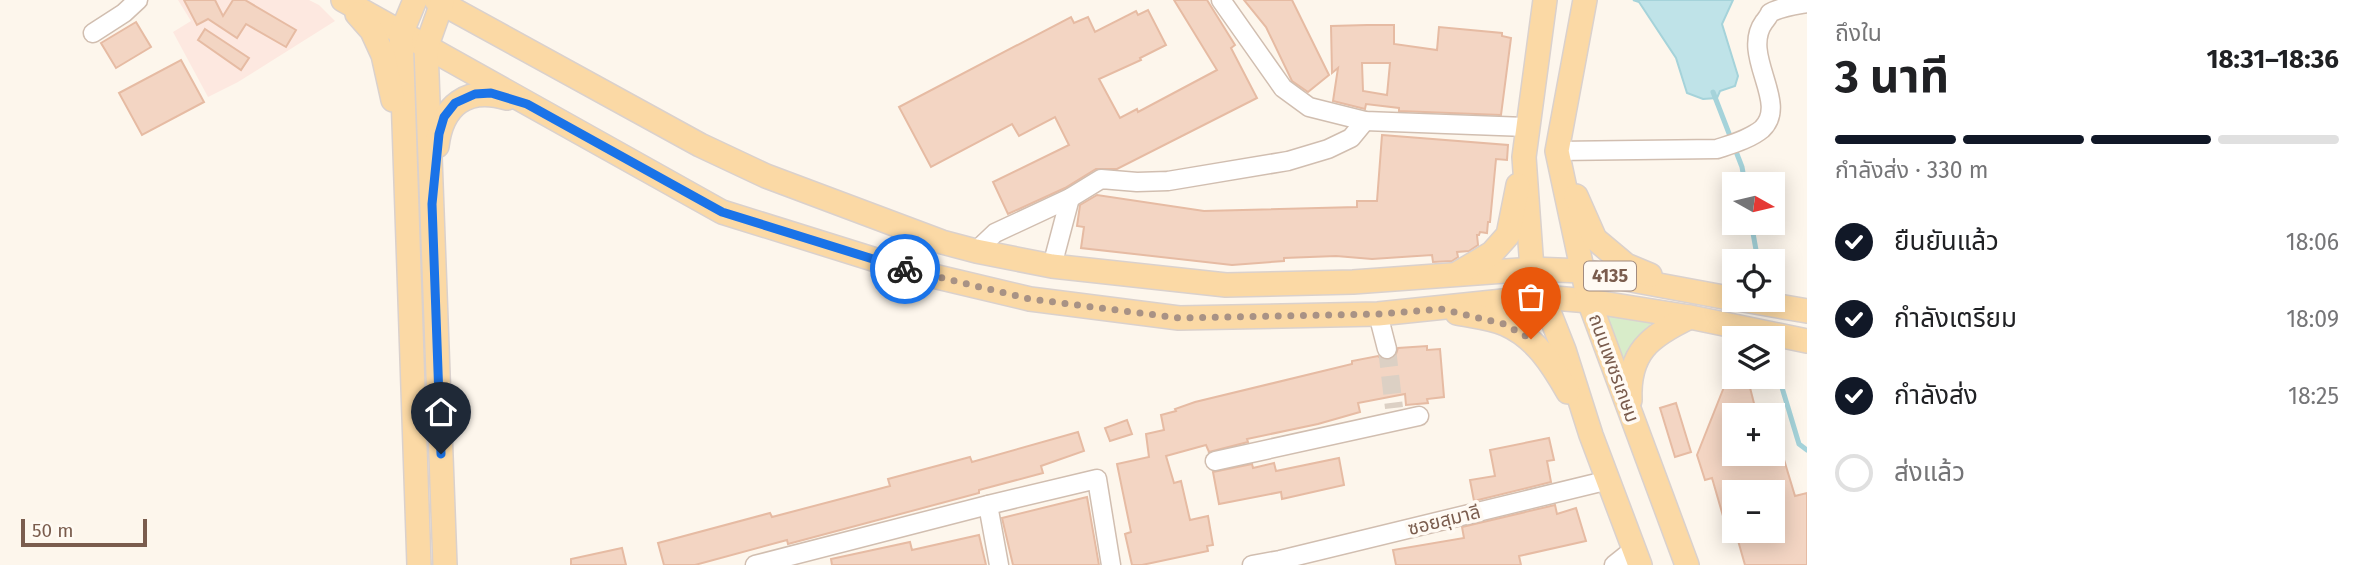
<!DOCTYPE html>
<html lang="th">
<head>
<meta charset="utf-8">
<style>
  :root { --surface:#fff; --page:#f2f2f2; --text:#202124; --muted:#757577; --line:#e0e0e0; --accent:#111827 }
  body { margin:0; font-family:"Fira Sans","Noto Sans Thai",sans-serif; background:var(--page); color:var(--text); height:100vh; display:flex; flex-direction:column; font-size:26px; white-space:nowrap }
  * { box-sizing:border-box; margin:0 }
  p { font-size:23px; color:var(--muted) }
  .icon { flex:none; width:38px; height:38px; fill:none; stroke:currentColor; stroke-width:2; stroke-linecap:round; stroke-linejoin:round }
  .map { position:relative; flex:1; overflow:hidden }
  .panel { display:flex; flex-direction:column; background:var(--surface); width:560px }
  .panel>* { flex:none }
  .needle { width:46px; rotate:98deg }
  .controls { position:absolute; left:1722px; top:172px; display:grid; gap:14px }
  .controls a { display:grid; place-items:center; width:63px; height:63px; border-radius:0px; background:var(--surface); box-shadow:0 4px 18px #0003; font-size:35px }
  .scale { position:absolute; left:21px; bottom:18px; width:126px; box-sizing:border-box; padding-left:7px; border:4px solid #7a5c4d; border-top:0; font-size:19px; line-height:24px; white-space:nowrap; color:#7a5c4d; -webkit-text-stroke:5px #fffaf3; paint-order:stroke }
  .pin { position:absolute; display:grid; place-items:center; width:60px; height:60px; color:#fff; margin:-72px -30px; border-radius:50% 50% 50% 0; rotate:-45deg; box-shadow:0 0 7px #0007 }
  .pin .icon { rotate:45deg }
  .courier { position:absolute; display:grid; place-items:center; width:70px; height:70px; margin:-35px; border:5px solid #1a73e8; border-radius:50%; background:#fff; color:#222; box-shadow:0 2px 9px #0007 }
  .summary em { font-style:normal; font-weight:700 }
  .summary div { display:flex; flex-direction:column-reverse }
  .summary { display:flex; align-items:center; justify-content:space-between; height:119px; padding:0 28px }
  h1 { font-size:46px; font-weight:700; line-height:52px }
  .bar { display:grid; grid-template-columns:repeat(4,1fr); gap:10px 7px; align-content:center; height:84px; padding:0 28px }
  .bar i { height:9px; border-radius:5px; background:var(--line) }
  .bar .on { background:var(--accent) }
  .bar p { grid-column:span 4 }
  ol { padding:0 28px; list-style:none }
  li { display:flex; align-items:center; gap:21px; height:77px }
  li p { margin-inline-start:auto }
  li .icon { padding:7px; border-radius:50%; background:var(--accent); color:#fff; stroke-width:4 }
  li:last-child { color:var(--muted) }
  li i { width:38px; height:38px; border:4px solid var(--line); border-radius:50% }
  main { display:flex; flex:1; min-height:0 }
  .map>svg:first-child { display:block }
</style>
</head>
<body>
<main>
<div class="map">
<svg width="1807" height="565" viewBox="0 0 1807 565">
  <rect width="100%" height="100%" fill="#fdf6ec"/>
  <!-- commercial -->
  <path fill="#fde8e0" d="M 178,0 L 309,0 L 319,5 L 335,21 L 238,82 L 208,97 L 173,32 L 191,21 Z"/>
  <!-- green -->
  <g fill="#d8ecc9">
    <path d="M 1534,308 L 1538,326 L 1503,310 Z"/>
    <path d="M 1606,313 L 1653,322 L 1639,335 L 1621,365 Z"/>
  </g>
  <!-- water -->
  <path fill="#bfe3e8" stroke="#a5d3da" stroke-width="2" d="M 1633,0 L 1733,0 L 1722,24 L 1738,76 L 1735,86 L 1720,91 L 1717,98 L 1703,99 L 1687,93 L 1676,58 L 1639,2 Z"/>
  <g fill="none" stroke-linecap="round" stroke-linejoin="round">
    <!-- stream -->
    <g stroke="#a5d3da" stroke-width="5">
      <path d="M 1713,92 L 1742,167 L 1745,184"/>
      <path d="M 1751,222 L 1758,261"/>
      <path d="M 1773,346 L 1777,371 L 1799,444 L 1807,450"/>
    </g>
  </g>
  <!-- building -->
  <g fill="#f3d5c3" stroke="#e6bba3" stroke-width="2" fill-rule="evenodd">
    <path d="M 184,0 L 215,0 L 223,16 L 233,0 L 245,0 L 296,30 L 286,47 L 246,24 L 237,38 L 208,19 L 197,25 Z"/>
    <path d="M 1174,0 L 1207,0 L 1235,45 L 1231,48 L 1257,98 L 1117,169 L 1096,169 L 1065,188 L 1008,214 L 993,182 L 1069,145 L 1055,117 L 1019,136 L 1012,124 L 931,167 L 899,107 L 1071,17 L 1074,23 L 1088,17 L 1095,32 L 1136,11 L 1138,15 L 1148,10 L 1166,45 L 1140,58 L 1141,60 L 1099,79 L 1120,118 L 1137,109 L 1138,112 L 1217,70 Z"/>
    <path d="M 1244,0 L 1292,0 L 1329,75 L 1308,92 L 1292,81 L 1266,27 Z"/>
    <path d="M 136,22 L 151,47 L 116,68 L 101,43 Z"/>
    <path d="M 1367,25 L 1394,25 L 1394,44 L 1437,50 L 1439,27 L 1502,33 L 1502,36 L 1511,38 L 1501,115 L 1399,111 L 1399,108 L 1366,104 L 1365,109 L 1333,101 L 1338,68 L 1332,73 L 1331,26 ZM 1362,63 L 1390,63 L 1387,95 L 1363,91 Z"/>
    <path d="M 205,29 L 249,58 L 241,70 L 198,40 Z"/>
    <path d="M 181,60 L 204,102 L 142,135 L 119,93 Z"/>
    <path d="M 1382,135 L 1508,145 L 1507,160 L 1496,159 L 1490,222 L 1488,222 L 1487,233 L 1480,232 L 1479,235 L 1477,235 L 1478,245 L 1469,251 L 1457,252 L 1458,257 L 1452,261 L 1433,262 L 1432,255 L 1372,259 L 1336,256 L 1284,258 L 1284,261 L 1232,265 L 1081,248 L 1084,227 L 1077,226 L 1080,205 L 1097,195 L 1204,211 L 1357,207 L 1357,201 L 1377,201 Z"/>
    <path d="M 1427,346 L 1427,350 L 1440,349 L 1444,397 L 1427,399 L 1428,403 L 1406,405 L 1405,394 L 1358,403 L 1360,412 L 1318,424 L 1247,439 L 1248,442 L 1209,452 L 1206,445 L 1166,456 L 1174,483 L 1181,481 L 1190,520 L 1208,516 L 1213,545 L 1207,546 L 1208,551 L 1142,565 L 1132,565 L 1125,534 L 1131,532 L 1117,464 L 1149,457 L 1146,434 L 1164,430 L 1161,415 L 1176,411 L 1175,409 L 1195,402 L 1352,364 L 1352,361 L 1378,356 L 1383,360 L 1390,360 L 1395,357 L 1398,348 Z"/>
    <path d="M 1747,376 L 1757,415 L 1734,415 L 1734,453 L 1782,453 L 1795,496 L 1807,493 L 1807,565 L 1745,565 L 1735,530 L 1773,530 L 1773,492 L 1734,492 L 1734,513 L 1723,516 L 1712,478 L 1705,480 L 1697,455 L 1726,382 Z"/>
    <path d="M 1676,403 L 1691,452 L 1675,457 L 1660,408 Z"/>
    <path d="M 1127,420 L 1132,434 L 1110,441 L 1105,428 Z"/>
    <path d="M 1078,432 L 1084,451 L 1041,466 L 1043,473 L 979,490 L 979,493 L 788,544 L 787,540 L 695,565 L 664,565 L 658,543 L 770,513 L 772,517 L 890,486 L 888,479 L 970,457 L 972,462 Z"/>
    <path d="M 1549,438 L 1554,460 L 1547,461 L 1551,482 L 1474,501 L 1470,480 L 1495,476 L 1490,450 Z"/>
    <path d="M 1339,458 L 1344,485 L 1282,499 L 1281,492 L 1219,504 L 1213,472 L 1252,464 L 1253,468 L 1274,463 L 1276,471 Z"/>
    <path d="M 1087,497 L 1099,565 L 1013,565 L 1002,518 Z"/>
    <path d="M 1555,505 L 1557,514 L 1576,508 L 1586,541 L 1519,556 L 1521,565 L 1396,565 L 1393,550 L 1464,538 L 1462,527 Z"/>
    <path d="M 979,535 L 986,565 L 832,565 L 831,559 L 910,542 L 912,550 Z"/>
    <path d="M 622,548 L 626,565 L 571,565 L 571,559 Z"/>
  </g>
  <g fill="none" stroke-linecap="round" stroke-linejoin="round">
    <!-- minor-tunnel -->
    <path stroke="#dcd0c4" stroke-width="18" stroke-dasharray="18 9" stroke-linecap="butt" d="M 1387,349 L 1394,408"/>
    <defs>
      <g id="minor">
        <path d="M 1221,0 L 1283,88 L 1309,107 L 1365,121 L 1529,127"/>
        <path d="M 93,33 L 124,13 L 138,0"/>
        <path d="M 1557,151 L 1717,149 C 1732,144 1750,139 1762,129 C 1790,103 1740,55 1764,22 C 1765,21 1770,14 1770,13 C 1780,7 1796,5 1807,3"/>
        <path d="M 976,251 L 995,233 L 1070,198 L 1101,179 L 1137,182 L 1168,181 L 1288,161 L 1328,149 L 1351,138 L 1365,121"/>
        <path d="M 1052,266 L 1070,198"/>
        <path d="M 1378,314 L 1387,349"/>
        <path d="M 1215,461 L 1419,416"/>
        <path d="M 988,505 L 999,565"/>
        <path d="M 755,565 L 988,505 L 1097,479 L 1111,565"/>
        <path d="M 1252,565 L 1280,560 L 1609,480"/>
        <path d="M 1614,565 L 1634,549"/>
      </g>
      <g id="major">
        <path d="M 343,0 L 722,212 L 908,270 L 1030,299 L 1179,318 L 1378,314 L 1542,297 L 1589,301 L 1690,317 L 1807,341"/>
        <path d="M 415,0 L 401,34 L 419,565"/>
        <path d="M 436,0 L 700,145 L 766,176 L 942,242 L 976,251 L 1052,266 L 1226,285 L 1353,282 L 1532,269 L 1583,271 L 1734,299"/>
        <path d="M 1545,0 L 1524,157 L 1532,269 L 1564,350 L 1591,435 L 1640,565"/>
        <path d="M 1585,0 L 1557,151 L 1589,301 L 1687,565"/>
        <path d="M 442,3 L 426,48 L 445,565"/>
        <path d="M 357,14 L 372,31 L 383,55 L 393,100"/>
        <path d="M 437,146 C 442,105 467,86 507,98"/>
        <path d="M 1576,196 L 1595,239 L 1626,265 L 1650,275"/>
        <path d="M 1460,272 L 1492,253 L 1508,235 L 1518,185"/>
        <path d="M 1738,299 L 1807,311"/>
        <path d="M 1457,313 C 1472,316 1491,318 1505,324 C 1535,337 1552,364 1568,392"/>
        <path d="M 1630,400 C 1628,352 1650,336 1690,317"/>
      </g>
    </defs>
    <!-- minor casing -->
    <use href="#minor" stroke="#d1beb0" stroke-width="21"/>
    <!-- major casing -->
    <use href="#major" stroke="#dad1cd" stroke-width="26"/>
    <!-- minor -->
    <use href="#minor" stroke="#fff" stroke-width="18"/>
    <!-- major -->
    <use href="#major" stroke="#fbd9a5" stroke-width="23"/>
  </g>
  <g fill="none" stroke-linecap="round" stroke-linejoin="round">
    <!-- done -->
    <path stroke="#a89285" stroke-width="7" stroke-dasharray="0 12.6" d="M 905,269 L 1030,299 L 1179,318 L 1378,314 L 1441,309 L 1504,324 L 1531,339"/>
    <!-- route -->
    <path stroke="#1a73e8" stroke-width="9" d="M 441,454 L 432,204 L 439,134 L 444,117 L 455,103 L 475,94 L 491,93 L 527,104 L 722,212 L 905,269"/>
  </g>
  <g text-anchor="middle" dominant-baseline="central" stroke-width="7" stroke-linejoin="round" paint-order="stroke">
    <!-- shield labels -->
    <rect fill="#fffaf3" stroke="#a28b7f" stroke-width="2" x="1584" y="261.5" width="52" height="29" rx="5"/>
    <g font-size="18" font-weight="bold" fill="#7a5c4d">
      <text x="1610" y="276">4135</text>
    </g>
    <!-- street labels -->
    <g font-size="19" fill="#7a5c4d" stroke="#fffaf3">
      <text transform="translate(1614 368) rotate(70)">ถนนเพชรเกษม</text>
      <text transform="translate(1444 520) rotate(-14)">ซอยสุมาลี</text>
    </g>
  </g>
</svg>
<div class="controls">
<a><svg class="needle" viewBox="-14 -14 28 28"><path d="M0-13l5 13h-10z" fill="#e53935"/><path d="M0 13l5-13h-10z" fill="#757577"/></svg></a>
<a><svg class="icon" aria-label="locate" viewBox="0 0 24 24"><circle cx="12" cy="12" r="6"/><path d="M12 2v4M12 18v4M2 12h4M18 12h4"/></svg></a>
<a><svg class="icon" aria-label="layers" viewBox="0 0 24 24"><path d="M12 4l9 5-9 5-9-5zM3 14l9 5 9-5"/></svg></a>
<a>+</a>
<a>−</a>
</div>
<div class="scale">50 m</div>
<div class="pin" style="left:1531px;top:339px;background:#ea580c"><svg class="icon" aria-label="bag" viewBox="0 0 24 24"><path d="M5 8h14l-1 12H6zM9 8a3 3 0 0 1 6 0"/></svg></div>
<div class="pin" style="left:441px;top:454px;background:#1f2937"><svg class="icon" aria-label="home" viewBox="0 0 24 24"><path d="M3 11l9-7 9 7M6 9v11h12V9"/></svg></div>
<div class="courier" style="left:905px;top:269px"><svg class="icon" aria-label="bike" viewBox="0 0 24 24"><circle cx="6" cy="16" r="4"/><circle cx="18" cy="16" r="4"/><path d="M6 16l4-8h5l3 8M10 8l3 8H6M13 5h3"/></svg></div>
</div>
<section class="panel">
<div class="summary"><div><h1>3 นาที</h1><p>ถึงใน</p></div><em>18:31–18:36</em></div>
<div class="bar"><i class="on"></i><i class="on"></i><i class="on"></i><i></i><p>กำลังส่ง · 330 m</p></div>
<ol>
<li><svg class="icon" aria-label="check" viewBox="0 0 24 24"><path d="M5 12l5 5 9-10"/></svg>ยืนยันแล้ว<p>18:06</p></li>
<li><svg class="icon" aria-label="check" viewBox="0 0 24 24"><path d="M5 12l5 5 9-10"/></svg>กำลังเตรียม<p>18:09</p></li>
<li><svg class="icon" aria-label="check" viewBox="0 0 24 24"><path d="M5 12l5 5 9-10"/></svg>กำลังส่ง<p>18:25</p></li>
<li><i></i>ส่งแล้ว</li>
</ol>
</section>
</main>
</body>
</html>
